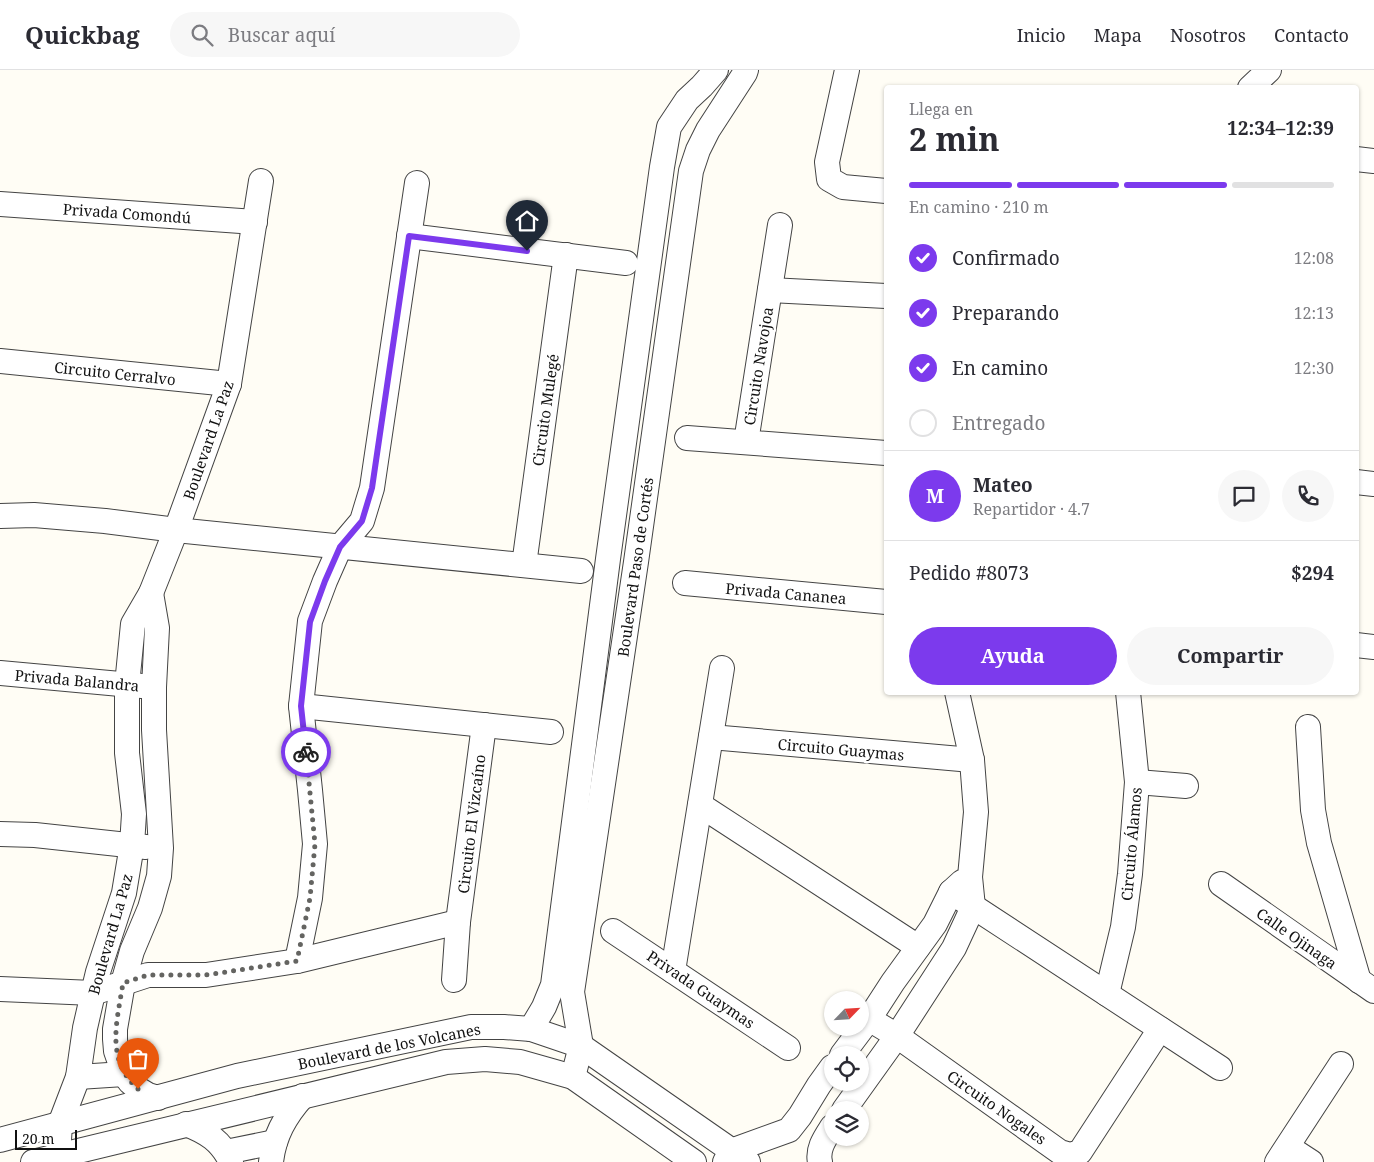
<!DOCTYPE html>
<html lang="es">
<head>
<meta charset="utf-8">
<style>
  :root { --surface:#fff; --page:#f7f7f7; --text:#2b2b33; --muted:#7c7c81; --line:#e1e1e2; --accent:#7c3aed }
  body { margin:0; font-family:"Noto Serif",serif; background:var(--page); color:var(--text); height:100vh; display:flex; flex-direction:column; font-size:19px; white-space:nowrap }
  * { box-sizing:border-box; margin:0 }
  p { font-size:16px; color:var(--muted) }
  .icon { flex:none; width:28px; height:28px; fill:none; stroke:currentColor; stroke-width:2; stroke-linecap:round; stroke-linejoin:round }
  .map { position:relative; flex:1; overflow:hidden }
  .panel { position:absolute; left:884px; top:15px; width:475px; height:610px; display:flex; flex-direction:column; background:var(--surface); border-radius:5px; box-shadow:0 1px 4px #0004 }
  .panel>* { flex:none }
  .needle { width:32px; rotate:65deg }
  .tools { position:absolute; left:824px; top:921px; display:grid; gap:10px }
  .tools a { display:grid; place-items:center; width:45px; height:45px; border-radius:50%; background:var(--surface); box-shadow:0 1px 4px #0004; font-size:25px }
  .scale { position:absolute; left:15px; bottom:12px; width:62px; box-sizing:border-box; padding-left:5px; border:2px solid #111; border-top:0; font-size:14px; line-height:18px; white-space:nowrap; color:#111; -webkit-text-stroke:4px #fff; paint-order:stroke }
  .pin { position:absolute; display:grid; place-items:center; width:42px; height:42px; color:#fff; margin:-51px -21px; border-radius:50% 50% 50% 0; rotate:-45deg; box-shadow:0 0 5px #0007 }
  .pin .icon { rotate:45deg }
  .courier { position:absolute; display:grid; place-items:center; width:50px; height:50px; margin:-25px; border:4px solid #7c3aed; border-radius:50%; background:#fff; color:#222; box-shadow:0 1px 6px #0007 }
  .head em { font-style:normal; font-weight:700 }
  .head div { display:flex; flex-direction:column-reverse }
  .head { display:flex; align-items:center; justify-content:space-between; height:85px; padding:0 25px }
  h1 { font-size:32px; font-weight:700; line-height:38px }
  .bar { display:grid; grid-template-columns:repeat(4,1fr); gap:8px 5px; align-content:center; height:60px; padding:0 25px }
  .bar i { height:6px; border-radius:4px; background:var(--line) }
  .bar .on { background:var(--accent) }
  .bar p { grid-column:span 4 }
  .line { display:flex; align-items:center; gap:12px; padding:0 25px; border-top:1px solid var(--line) }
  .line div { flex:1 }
  .round { display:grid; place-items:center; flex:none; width:52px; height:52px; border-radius:26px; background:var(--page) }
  ol { padding:0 25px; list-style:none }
  li { display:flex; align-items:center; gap:15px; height:55px }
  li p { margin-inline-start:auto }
  li .icon { padding:5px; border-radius:50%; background:var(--accent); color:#fff; stroke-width:4 }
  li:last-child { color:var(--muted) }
  li i { width:28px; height:28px; border:2px solid var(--line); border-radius:50% }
  .action { display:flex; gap:10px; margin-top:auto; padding:10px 25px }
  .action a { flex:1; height:58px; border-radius:30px; background:var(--accent); color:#fff; font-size:20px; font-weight:700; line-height:58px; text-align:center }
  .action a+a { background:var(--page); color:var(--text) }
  header { display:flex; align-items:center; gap:30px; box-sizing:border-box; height:70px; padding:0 25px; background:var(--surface); border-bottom:1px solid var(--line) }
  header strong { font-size:24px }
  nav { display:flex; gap:28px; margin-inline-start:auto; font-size:18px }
  .search { width:350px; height:45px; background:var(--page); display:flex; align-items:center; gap:12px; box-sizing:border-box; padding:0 18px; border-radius:28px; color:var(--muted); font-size:19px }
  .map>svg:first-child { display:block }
</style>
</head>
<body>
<header>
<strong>Quickbag</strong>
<div class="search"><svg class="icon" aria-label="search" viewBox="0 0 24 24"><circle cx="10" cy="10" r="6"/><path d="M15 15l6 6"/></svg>Buscar aquí</div>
<nav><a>Inicio</a><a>Mapa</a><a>Nosotros</a><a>Contacto</a></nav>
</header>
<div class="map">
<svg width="1374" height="1092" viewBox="0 0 1374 1092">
  <rect width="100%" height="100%" fill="#fffdf5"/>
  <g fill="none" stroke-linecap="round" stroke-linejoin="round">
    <defs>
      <g id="minor">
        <path d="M 847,0 L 827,92 L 829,109 L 843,117 L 886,121"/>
        <path d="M 1250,18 L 1269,0"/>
        <path d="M 1356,89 L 1374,91"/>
        <path d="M 0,134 L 255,152"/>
        <path d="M 409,166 L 626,193"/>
        <path d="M 770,220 L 886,226"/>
        <path d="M 0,291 L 229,314"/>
        <path d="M 687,368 L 886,383"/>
        <path d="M 746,372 L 780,155"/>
        <path d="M 1356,412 L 1374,414"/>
        <path d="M 0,446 L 34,445 L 105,451 L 176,460 L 581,501"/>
        <path d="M 524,495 L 566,185"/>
        <path d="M 685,513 L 886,532"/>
        <path d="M 151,523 L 157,558 L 154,617 L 154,660 L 161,778 L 159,806 L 150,838 L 132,881 L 123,913 L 115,959 L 115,969 L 116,981 L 124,1004 L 130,1012 L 138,1019 L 148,1025 L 158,1028"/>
        <path d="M 1356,575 L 1374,577"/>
        <path d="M 0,603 L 142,616"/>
        <path d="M 301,636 L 551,662"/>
        <path d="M 1308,657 L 1313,740 L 1319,773 L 1359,911"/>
        <path d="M 711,667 L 972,690"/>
        <path d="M 1137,712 L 1186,716"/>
        <path d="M 700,735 L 918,877"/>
        <path d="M 0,764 L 35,765 L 146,777"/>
        <path d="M 1221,814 L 1374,921"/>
        <path d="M 951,822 L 1220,998"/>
        <path d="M 613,861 L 788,978"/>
        <path d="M 297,891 L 310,828 L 315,774 L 310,720 L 301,636 L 310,551 L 325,511 L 340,477 L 362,451 L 372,418 L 417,113"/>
        <path d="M 673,901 L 722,598"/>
        <path d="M 454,910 L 458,852 L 484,655"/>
        <path d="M 0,919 L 93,923 L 148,905 L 206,905 L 297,891 L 458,852"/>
        <path d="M 1107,924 L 1123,857 L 1130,804 L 1137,712 L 1128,622"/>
        <path d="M 869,949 L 897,966 L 1060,1082 L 1070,1085 L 1080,1082 L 1160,959"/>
        <path d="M 531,959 L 544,937 L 553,915 L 608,489 L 662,97 L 669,57 L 687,30 L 702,16 L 716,0"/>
        <path d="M 842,985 L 869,949 L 893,912 L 935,854 L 951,822 L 962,812"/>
        <path d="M 78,1007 L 124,1004"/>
        <path d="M 573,1007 L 581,976 L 572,922 L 636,492 L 691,101 L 698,80 L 708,60 L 745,3 L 746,0"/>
        <path d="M 844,1040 L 897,966 L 954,878 L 973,837 L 970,807 L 976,742 L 972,690 L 957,622"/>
        <path d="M 186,1054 C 207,1062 221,1071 231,1092"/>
        <path d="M 0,1070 L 237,1006 L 471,957 L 504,957 L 531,959 L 581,976 L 748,1092"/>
        <path d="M 1288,1077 L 1311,1092"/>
        <path d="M 226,1082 L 275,1072"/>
        <path d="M 58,1086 L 60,1054 L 78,1007 L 85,958 L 93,923 L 98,902 L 124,823 L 132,775 L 134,744 L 127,683 L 127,615 L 133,554 L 151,523 L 176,460 L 229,314 L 261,111"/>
        <path d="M 33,1092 L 446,992 L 485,989 L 520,992 L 573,1007 L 694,1092"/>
        <path d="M 271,1092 C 274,1066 285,1046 303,1026"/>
        <path d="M 725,1092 L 731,1081 L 789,1060 L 800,1046 L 819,1015 L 832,997"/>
        <path d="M 820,1092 C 817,1079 825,1068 832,1057"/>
        <path d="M 1277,1092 L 1341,994"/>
      </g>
    </defs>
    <!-- minor casing -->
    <use href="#minor" stroke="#444" stroke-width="26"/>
    <!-- minor -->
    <use href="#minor" stroke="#fff" stroke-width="24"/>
  </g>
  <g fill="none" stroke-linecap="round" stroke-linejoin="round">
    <!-- done -->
    <path stroke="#646461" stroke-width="5" stroke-dasharray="0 9" d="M 138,1019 C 105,989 117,952 123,913 L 148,905 L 206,905 L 297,891 L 310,828 L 315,774 L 306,682"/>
    <!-- route -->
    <path stroke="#7c3aed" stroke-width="6" d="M 306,682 L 301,636 L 310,552 L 325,511 L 340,477 L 362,451 L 372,418 L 409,166 L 527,181"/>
  </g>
  <g text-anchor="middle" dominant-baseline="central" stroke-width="5" stroke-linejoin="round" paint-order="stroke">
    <!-- street labels -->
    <g font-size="15" fill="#111" stroke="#fff">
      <text transform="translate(127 143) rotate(4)">Privada Comondú</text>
      <text transform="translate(758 296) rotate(-81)">Circuito Navojoa</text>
      <text transform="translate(115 303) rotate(6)">Circuito Cerralvo</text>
      <text transform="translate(545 340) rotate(-82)">Circuito Mulegé</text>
      <text transform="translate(208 370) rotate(-71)">Boulevard La Paz</text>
      <text transform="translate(635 497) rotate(-82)">Boulevard Paso de Cortés</text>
      <text transform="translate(786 523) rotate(5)">Privada Cananea</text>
      <text transform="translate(77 610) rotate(5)">Privada Balandra</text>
      <text transform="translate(841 679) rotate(5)">Circuito Guaymas</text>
      <text transform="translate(471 754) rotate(-83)">Circuito El Vizcaíno</text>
      <text transform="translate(1131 774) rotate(-85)">Circuito Álamos</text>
      <text transform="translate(110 864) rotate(-74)">Boulevard La Paz</text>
      <text transform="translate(1297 868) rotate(35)">Calle Ojinaga</text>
      <text transform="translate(701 919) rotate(34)">Privada Guaymas</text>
      <text transform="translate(389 976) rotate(-11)">Boulevard de los Volcanes</text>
      <text transform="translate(997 1037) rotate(35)">Circuito Nogales</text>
    </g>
  </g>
</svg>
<div class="tools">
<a><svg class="needle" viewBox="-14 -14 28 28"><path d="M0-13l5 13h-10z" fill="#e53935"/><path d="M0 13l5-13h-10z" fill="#7c7c81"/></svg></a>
<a><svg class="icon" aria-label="locate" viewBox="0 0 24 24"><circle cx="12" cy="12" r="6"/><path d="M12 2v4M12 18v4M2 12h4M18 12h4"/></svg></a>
<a><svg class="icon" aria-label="layers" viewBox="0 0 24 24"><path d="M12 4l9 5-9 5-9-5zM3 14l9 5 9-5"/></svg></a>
</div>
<div class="scale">20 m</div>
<div class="pin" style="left:138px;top:1019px;background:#ea580c"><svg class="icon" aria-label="bag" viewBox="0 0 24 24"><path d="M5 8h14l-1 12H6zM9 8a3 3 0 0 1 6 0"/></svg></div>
<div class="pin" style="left:527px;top:181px;background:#1f2937"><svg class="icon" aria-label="home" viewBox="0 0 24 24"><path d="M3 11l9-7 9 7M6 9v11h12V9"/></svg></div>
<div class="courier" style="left:306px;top:682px"><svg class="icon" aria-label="bike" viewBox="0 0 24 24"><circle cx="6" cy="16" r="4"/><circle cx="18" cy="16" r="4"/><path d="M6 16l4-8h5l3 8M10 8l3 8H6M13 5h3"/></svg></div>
<section class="panel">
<div class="head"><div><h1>2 min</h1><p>Llega en</p></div><em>12:34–12:39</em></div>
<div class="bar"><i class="on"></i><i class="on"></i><i class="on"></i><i></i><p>En camino · 210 m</p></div>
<ol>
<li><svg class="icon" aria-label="check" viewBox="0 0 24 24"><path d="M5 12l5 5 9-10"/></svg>Confirmado<p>12:08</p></li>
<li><svg class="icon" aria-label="check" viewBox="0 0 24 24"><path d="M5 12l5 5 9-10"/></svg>Preparando<p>12:13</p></li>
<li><svg class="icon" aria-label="check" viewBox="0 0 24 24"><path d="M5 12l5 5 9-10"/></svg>En camino<p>12:30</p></li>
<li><i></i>Entregado</li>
</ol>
<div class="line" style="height:90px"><b class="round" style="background:var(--accent);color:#fff">M</b><div><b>Mateo</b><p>Repartidor · 4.7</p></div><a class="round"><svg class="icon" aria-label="chat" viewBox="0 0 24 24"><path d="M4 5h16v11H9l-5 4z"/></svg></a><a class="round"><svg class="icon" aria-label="phone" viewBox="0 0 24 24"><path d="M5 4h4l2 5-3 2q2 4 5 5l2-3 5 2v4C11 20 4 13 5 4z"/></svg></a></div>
<div class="line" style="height:65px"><div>Pedido #8073</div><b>$294</b></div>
<div class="action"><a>Ayuda</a><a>Compartir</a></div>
</section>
</div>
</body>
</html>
